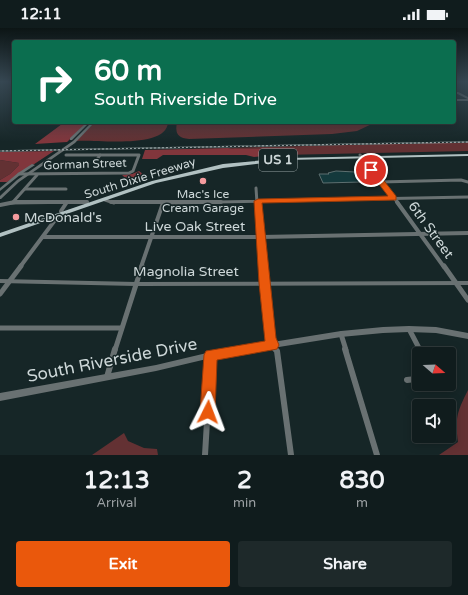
<!DOCTYPE html>
<html lang="en">
<head>
<meta charset="utf-8">
<style>
	:root { --surface:#101c1d; --page:#1e292a; --text:#f1f3f6; --muted:#9ca1a4; --line:#303a3b; --accent:#ea580c }
	body { margin:0; font-family:"Varela Round",sans-serif; background:var(--page); color:var(--text); height:100vh; display:flex; flex-direction:column; font-size:15px; white-space:nowrap }
	* { box-sizing:border-box; margin:0 }
	p { font-size:13px; color:var(--muted) }
	.icon { flex:none; width:22px; height:22px; fill:none; stroke:currentColor; stroke-width:2; stroke-linecap:round; stroke-linejoin:round }
	.map { position:relative; height:427px; overflow:hidden }
	.drawer { display:flex; flex-direction:column; background:var(--surface); flex:1 }
	.drawer>* { flex:none }
	.guide { position:absolute; left:12px; top:12px; width:444px; height:84px; border-radius:4px; box-shadow:0 2px 10px #0003,0 0 0 1px var(--line); background:#0b6e4f; color:#fff; overflow:hidden }
	.needle { width:26px; rotate:109deg }
	.fabs { position:absolute; left:412px; top:319px; display:grid; gap:8px }
	.fabs a { display:grid; place-items:center; width:44px; height:44px; border-radius:4px; background:var(--surface); box-shadow:0 2px 10px #0003,0 0 0 1px var(--line); font-size:20px }
	.pin { position:absolute; display:grid; place-items:center; width:34px; height:34px; color:#fff; margin:-17px; border:2px solid #fff; border-radius:50%; box-shadow:0 1px 4px #0007 }
	.me { position:absolute; width:44px; margin:-22px; rotate:3deg; stroke-linejoin:round; filter:drop-shadow(0 0 3px #0008) }
	.turn { display:flex; align-items:center; gap:14px; height:84px; padding:0 16px; font-size:18px }
	.turn .icon { width:52px; height:52px; stroke-width:2.5 }
	.turn b { display:block; font-size:28px; line-height:34px }
	.eta { display:flex; justify-content:space-evenly; align-items:center; height:68px; text-align:center }
	.eta b { font-size:24px; font-weight:700; line-height:28px }
	.cta { display:flex; gap:8px; margin-top:auto; padding:8px 16px }
	.cta a { flex:1; height:46px; border-radius:4px; background:var(--accent); color:#fff; font-size:16px; font-weight:700; line-height:46px; text-align:center }
	.cta a+a { background:var(--page); color:var(--text) }
	.status { display:flex; justify-content:space-between; align-items:center; height:28px; padding:0 20px; background:var(--surface); direction:ltr }
	.status svg { height:11px; fill:currentColor }
	.map>svg:first-child { display:block }
</style>
</head>
<body>
<div class="status"><b>12:11</b><svg viewBox="0 0 49 12"><path d="M0 12V9h3v3zM5 12V6h3v6zM10 12V3h3v9zM15 12V0h3v12zM26 1h20v11H26zM47 4h2v5h-2z"/></svg></div>
<div class="map">
<svg width="468" height="427" viewBox="0 0 468 427">
	<rect width="100%" height="100%" fill="#162627"/>
	<g fill="#633133">
		<path d="M 95,94 L 168,94 C 167,122 95,111 76,113 Z"/>
		<path d="M 177,94 L 376,94 L 357,103 L 332,106 L 189,111 C 177,110 175,105 177,94 Z"/>
		<path d="M 468,114 L 468,123 L 281,127 L 284,126 L 268,121 L 234,121 L 228,120 Z"/>
		<path d="M 0,132 L 19,135 L 19,137 L 10,146 L 0,152 Z"/>
		<path d="M 468,362 L 468,427 L 439,427 L 458,414 C 455,390 457,384 468,362 Z"/>
		<path d="M 124,405 L 128,413 L 144,420 L 157,421 L 158,427 L 92,427 Z"/>
	</g>
	<g fill="#81363c">
		<path d="M 83,94 L 88,94 L 67,114 L 35,116 L 62,96 L 82,95 Z"/>
		<path d="M 228,120 L 234,121 L 274,121 L 281,122 L 284,126 L 254,129 L 246,127 L 163,127 L 157,131 L 142,131 L 145,122 Z"/>
		<path d="M 54,123 L 7,154 L 0,154 L 0,152 L 10,146 L 19,137 L 19,135 L 0,132 L 0,124 Z"/>
		<path d="M 139,143 L 148,150 L 131,155 L 122,147 L 132,146 Z"/>
	</g>
	<path fill="#14393c" stroke="#5d6f70" d="M 336,143 L 355,144 L 362,154 L 323,155 L 319,146 L 329,146 L 328,145 Z"/>
	<g fill="none" stroke-linecap="round" stroke-linejoin="round">
		<path stroke="#697172" stroke-width="2" d="M 454,65 L 458,65 L 468,70"/>
		<g stroke="#697172" stroke-width="3">
			<path d="M 360,127 L 398,175"/>
			<path d="M 96,133 L 100,127"/>
			<path d="M 19,146 L 129,145 L 133,143 L 139,127 L 66,127"/>
			<path d="M 380,154 L 461,152 L 468,154"/>
			<path d="M 256,160 L 257,175"/>
			<path d="M 25,161 L 66,161"/>
			<path d="M 105,172 L 114,175"/>
			<path d="M 13,174 L 37,147"/>
			<path d="M 11,175 L 87,174"/>
			<path d="M 170,175 L 468,169"/>
		</g>
		<g stroke="#697172" stroke-width="4">
			<path d="M 111,174 L 221,174"/>
			<path d="M 257,174 L 263,239"/>
			<path d="M 397,174 L 444,239"/>
			<path d="M 0,177 L 15,174 L 87,174"/>
			<path d="M 61,183 L 67,174"/>
			<path d="M 43,209 L 261,209 L 468,205"/>
			<path d="M 20,239 L 58,188"/>
			<path d="M 141,239 L 163,175"/>
		</g>
		<g stroke="#697172" stroke-width="5">
			<path d="M 263,238 L 270,310 L 272,317 L 276,322"/>
			<path d="M 444,238 L 468,272"/>
			<path d="M 0,266 L 21,238"/>
			<path d="M 0,300 L 121,300"/>
			<path d="M 409,301 L 420,322"/>
			<path d="M 341,306 L 346,322"/>
			<path d="M 115,322 L 142,238"/>
		</g>
		<g stroke="#697172" stroke-width="6">
			<path d="M 275,321 L 277,323 L 291,427"/>
			<path d="M 345,321 L 377,427"/>
			<path d="M 419,321 L 422,326"/>
			<path d="M 107,349 L 115,321"/>
			<path d="M 407,352 L 416,351 L 419,349"/>
			<path d="M 205,427 L 211,327"/>
		</g>
		<g fill="#697172" fill-rule="evenodd">
			<rect x="454" y="71" width="14" height="2"/>
			<path d="M 87,94 L 89,95 L 72,112 L 70,112 L 70,110 Z"/>
			<path d="M 92,94 L 95,94 L 75,115 L 19,154 L 1,171 L 0,171 L 0,168 L 17,152 L 73,113 Z"/>
			<path d="M 32,136 L 35,137 L 20,147 L 0,163 L 0,160 L 18,145 Z"/>
			<path d="M 0,251 L 136,254 L 468,253 L 468,257 L 136,258 L 0,255 Z"/>
			<path d="M 409,298 L 436,299 L 468,305 L 468,311 L 436,305 L 409,304 L 383,305 L 341,309 L 211,330 L 156,343 L 0,373 L 0,365 L 156,337 L 211,324 L 341,303 L 383,299 Z"/>
		</g>
		<path fill="#b1c1c2" fill-rule="evenodd" d="M 468,126 L 468,128 L 287,132 L 223,140 L 156,155 L 0,209 L 0,205 L 152,153 L 223,136 L 287,130 Z"/>
		<g stroke="#97a3a4" stroke-width="1.5">
			<path id="rail" d="M 0,123 L 468,114"/>
		</g>
		<use href="#rail" stroke="#162627" stroke-width="1" stroke-dasharray="2" stroke-linecap="butt"/>
	</g>
	<linearGradient id="sky" x2="0" y2="1"><stop stop-color="#0c1515"/><stop offset="0.47" stop-color="#364752"/><stop offset="1" stop-color="#364752" stop-opacity="0"/></linearGradient>
	<rect width="468" height="114" fill="url(#sky)"/>
	<path fill="#ea580c" stroke="#983908" d="M 369,140 L 374,140 L 396,168 L 396,172 L 262,175 L 276,310 L 279,317 L 277,321 L 272,322 L 217,332 L 215,384 L 213,389 L 208,392 L 202,389 L 200,384 L 204,327 L 206,323 L 265,313 L 259,255 L 254,173 L 258,171 L 388,168 L 369,143 Z"/>
	<g fill="#f59b9e" stroke="#162627" stroke-width="1.5">
		<circle cx="203" cy="153" r="4"/>
		<circle cx="16" cy="189" r="4"/>
	</g>
	<g text-anchor="middle" dominant-baseline="central" stroke-width="3" stroke-linejoin="round" paint-order="stroke">
		<g font-size="12" fill="#cdd7d8" stroke="#162627">
			<text transform="translate(85 136) rotate(-2)">Gorman Street</text>
			<text transform="translate(140 150) rotate(-17)">South Dixie Freeway</text>
		</g>
		<g font-size="12" fill="#cdd7d8" stroke="#162627">
			<text x="203" y="166">Mac's Ice<tspan x="203" dy="14">Cream Garage</tspan></text>
		</g>
		<rect fill="#162627" stroke="#96a2a3" stroke-width="1" x="259" y="121" width="38" height="22" rx="3"/>
		<g font-size="13" font-weight="bold" fill="#cdd7d8">
			<text x="278" y="132">US 1</text>
		</g>
		<g font-size="14" fill="#cdd7d8" stroke="#162627" text-anchor="start">
			<text x="24" y="189">McDonald's</text>
		</g>
		<g font-size="14" fill="#cdd7d8" stroke="#162627">
			<text x="195" y="198">Live Oak Street</text>
			<text transform="translate(431 202) rotate(54)">6th Street</text>
			<text x="186" y="243">Magnolia Street</text>
		</g>
		<g font-size="17" fill="#cdd7d8" stroke="#162627">
			<text transform="translate(112 332) rotate(-11)">South Riverside Drive</text>
		</g>
	</g>
</svg>
<div class="fabs">
<a><svg class="needle" viewBox="-14 -14 28 28"><path d="M0-13l5 13h-10z" fill="#e53935"/><path d="M0 13l5-13h-10z" fill="#9ca1a4"/></svg></a>
<a><svg class="icon" aria-label="sound" viewBox="0 0 24 24"><path d="M4 9h4l5-4v14l-5-4H4zM17 9q2 3 0 6"/></svg></a>
</div>
<div class="pin" style="left:371px;top:142px;background:#d93025"><svg class="icon" aria-label="arrive" viewBox="0 0 24 24"><path d="M6 21V4h12l-3 4 3 4H6"/></svg></div>
<svg class="me" style="left:208px;top:384px" viewBox="-20 -20 40 40"><path d="M0-17L14 15 0 8-14 15z" fill="#ea580c" stroke="#fff" stroke-width="4"/></svg>
<div class="guide">
<div class="turn"><svg class="icon" aria-label="right" viewBox="0 0 24 24"><path d="M7 20v-9h11M14 6l5 5-5 5"/></svg><div><b>60 m</b>South Riverside Drive</div></div>
</div>
</div>
<section class="drawer">
<div class="eta">
<div><b>12:13</b><p>Arrival</p></div>
<div><b>2</b><p>min</p></div>
<div><b>830</b><p>m</p></div>
</div>
<div class="cta"><a>Exit</a><a>Share</a></div>
</section>
</body>
</html>
